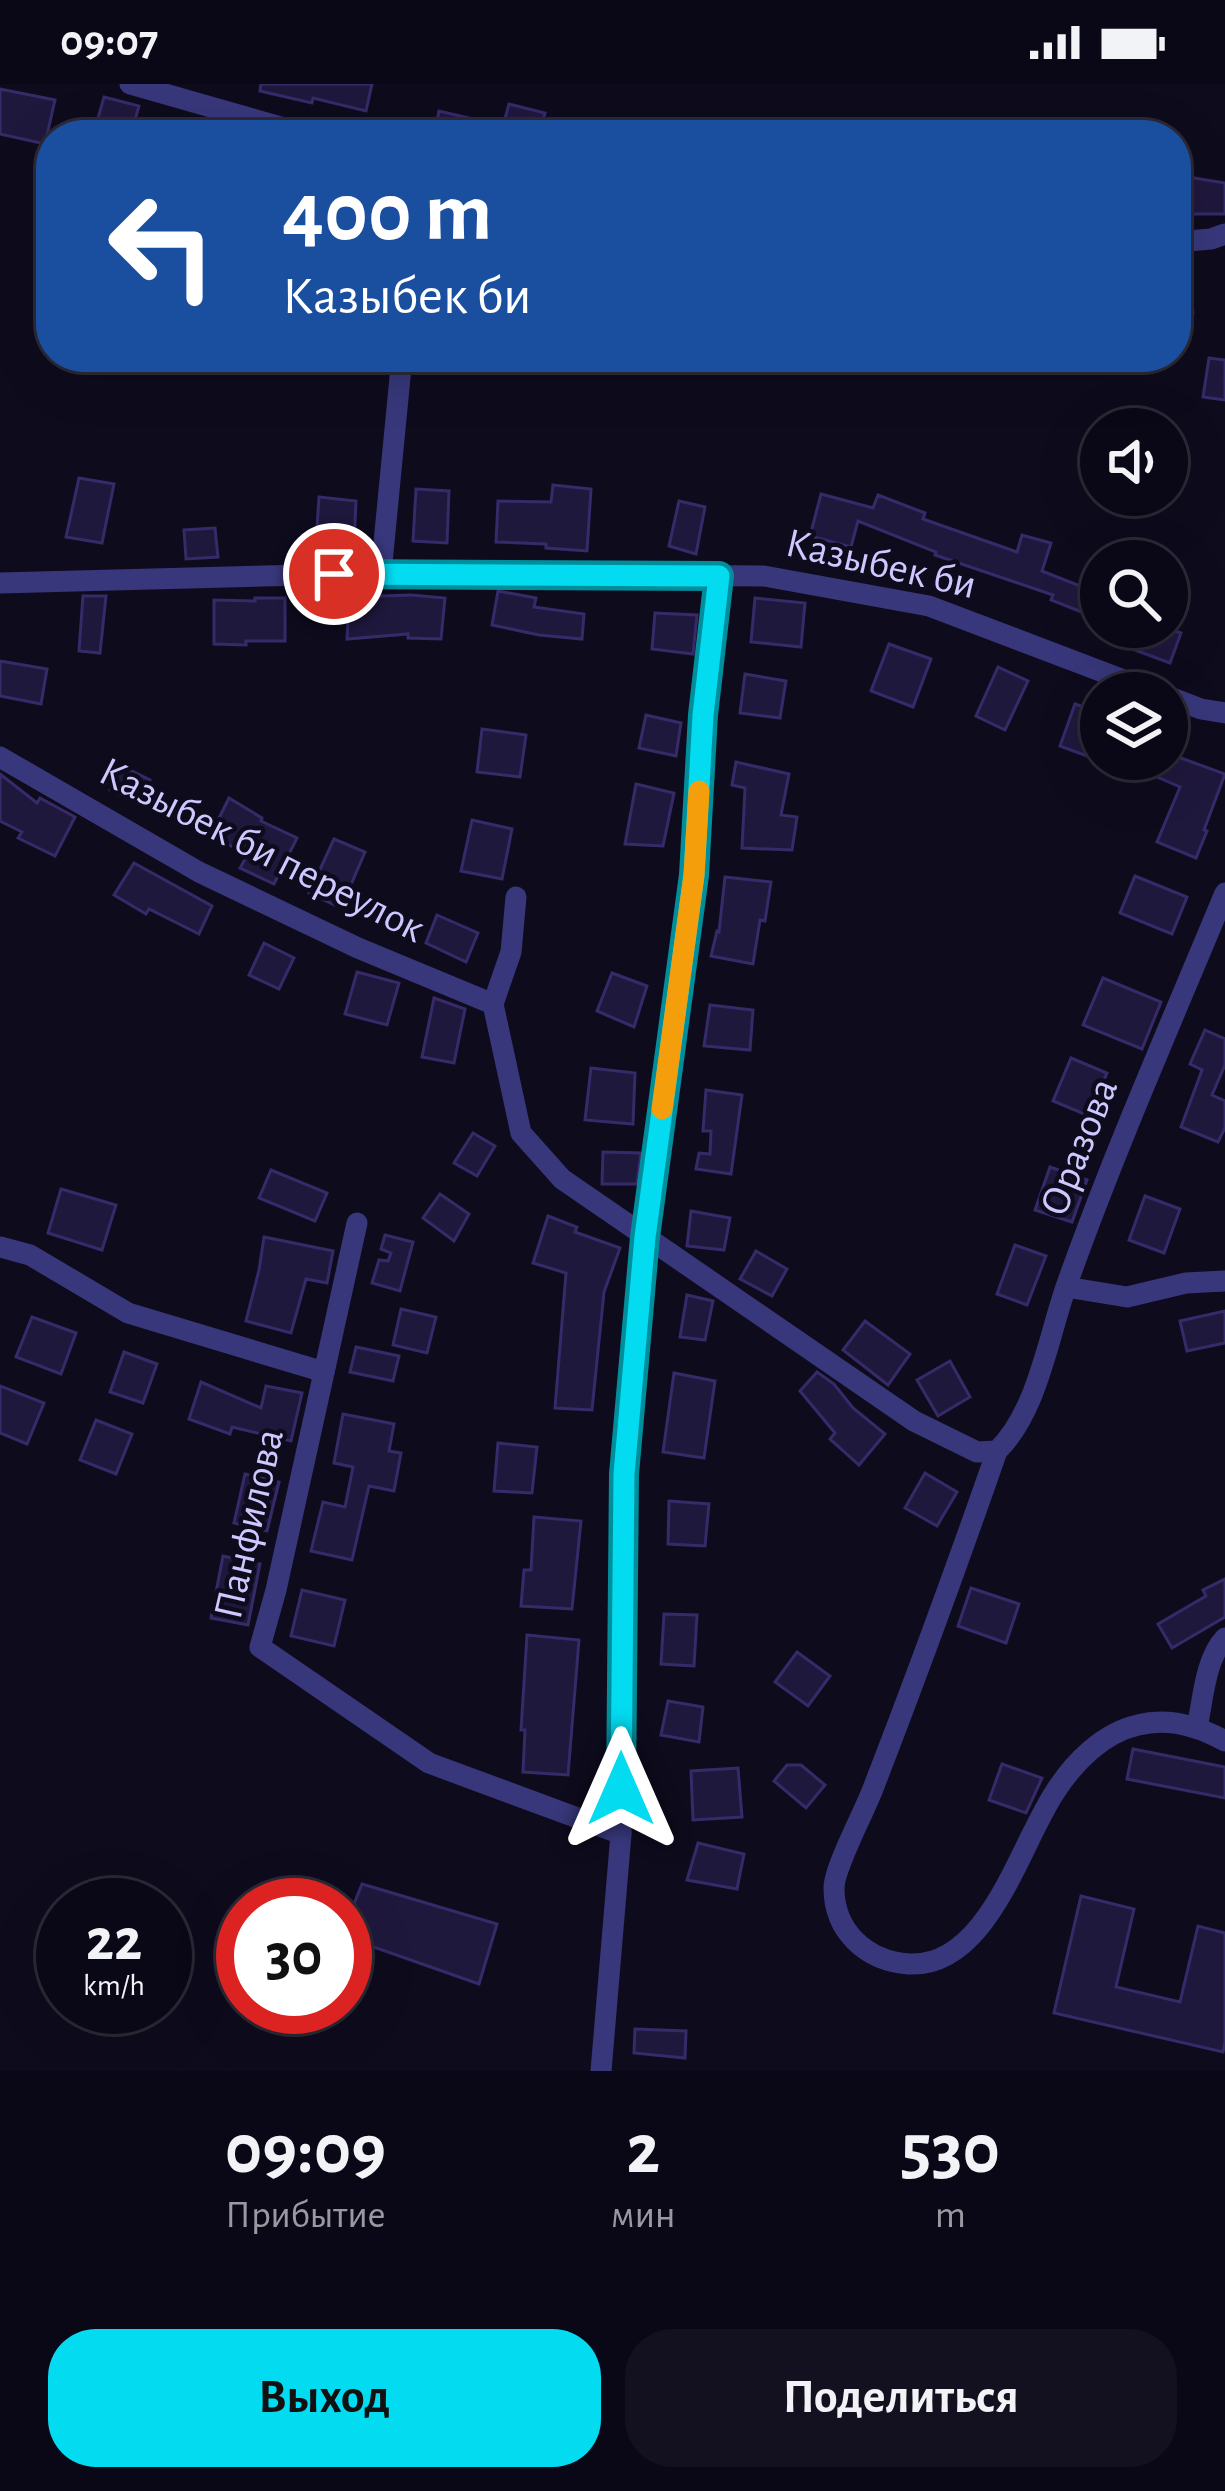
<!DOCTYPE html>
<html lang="ru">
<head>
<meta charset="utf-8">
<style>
	:root { --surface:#0a0816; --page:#13111f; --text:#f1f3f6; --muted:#999aa1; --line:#2a2935; --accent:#02dbf0 }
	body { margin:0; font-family:"Alegreya Sans",sans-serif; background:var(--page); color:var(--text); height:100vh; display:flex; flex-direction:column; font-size:45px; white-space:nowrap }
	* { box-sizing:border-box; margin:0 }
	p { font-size:39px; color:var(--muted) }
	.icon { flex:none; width:66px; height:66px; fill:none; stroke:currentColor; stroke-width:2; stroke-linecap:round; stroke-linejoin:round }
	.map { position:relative; height:1987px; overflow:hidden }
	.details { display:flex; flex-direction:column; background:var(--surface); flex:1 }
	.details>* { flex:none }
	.top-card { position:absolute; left:36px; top:36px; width:1155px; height:252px; border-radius:48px; box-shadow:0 12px 48px #0002,0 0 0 3px var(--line); background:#1a4fa0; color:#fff; overflow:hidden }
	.controls { position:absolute; left:1080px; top:324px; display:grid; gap:24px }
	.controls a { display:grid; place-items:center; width:108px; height:108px; border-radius:50%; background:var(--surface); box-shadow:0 12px 48px #0002,0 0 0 3px var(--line); font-size:60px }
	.speed { position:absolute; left:36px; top:1794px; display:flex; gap:24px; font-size:60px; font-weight:700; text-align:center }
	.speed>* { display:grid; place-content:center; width:156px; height:156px; border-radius:50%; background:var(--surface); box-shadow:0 12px 48px #0002,0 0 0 3px var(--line); line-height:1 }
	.speed small { font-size:30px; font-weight:400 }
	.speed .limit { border:18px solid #d22; background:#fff; color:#111 }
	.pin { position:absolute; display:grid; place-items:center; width:102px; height:102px; color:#fff; margin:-51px; border:6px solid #fff; border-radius:50%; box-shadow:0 3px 12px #0007 }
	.me { position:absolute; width:132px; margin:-66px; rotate:0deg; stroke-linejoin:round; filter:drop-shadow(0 0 9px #0008) }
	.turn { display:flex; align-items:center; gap:42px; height:252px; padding:0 48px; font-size:54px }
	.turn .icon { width:156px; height:156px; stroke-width:2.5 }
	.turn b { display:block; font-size:84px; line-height:102px }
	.eta { display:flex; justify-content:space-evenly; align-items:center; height:204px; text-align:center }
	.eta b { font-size:72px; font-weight:600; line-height:84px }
	.action { display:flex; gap:24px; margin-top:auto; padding:24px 48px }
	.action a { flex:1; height:138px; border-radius:48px; background:var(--accent); color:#111; font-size:48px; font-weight:600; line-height:138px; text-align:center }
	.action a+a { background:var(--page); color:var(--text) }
	.status { display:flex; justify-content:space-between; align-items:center; height:84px; padding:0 60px; background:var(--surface); direction:ltr }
	.status svg { height:33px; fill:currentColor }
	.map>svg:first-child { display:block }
</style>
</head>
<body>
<div class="status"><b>09:07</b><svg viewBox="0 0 49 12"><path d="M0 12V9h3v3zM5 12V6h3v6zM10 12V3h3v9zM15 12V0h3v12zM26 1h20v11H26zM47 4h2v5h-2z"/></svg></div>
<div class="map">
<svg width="1225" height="1987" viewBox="0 0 1225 1987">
	<rect width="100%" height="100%" fill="#0e0b1d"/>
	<g fill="#1f183d" stroke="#362a69" stroke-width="3">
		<path d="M 261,0 L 372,0 L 366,27 L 313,14 L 312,19 L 260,7 Z"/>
		<path d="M 0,5 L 55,16 L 45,60 L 0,50 Z"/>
		<path d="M 104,13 L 139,22 L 131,50 L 96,41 Z"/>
		<path d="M 509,20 L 545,29 L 539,51 L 434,51 L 439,27 L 503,42 Z"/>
		<path d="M 1176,91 L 1225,99 L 1225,130 L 1176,130 Z"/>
		<path d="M 1188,172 L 1193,229 L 1176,231 L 1176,173 Z"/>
		<path d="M 1209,274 L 1225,276 L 1225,316 L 1203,313 Z"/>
		<path d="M 79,394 L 114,400 L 102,459 L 66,453 Z"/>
		<path d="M 553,401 L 591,405 L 587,467 L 546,464 L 546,460 L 496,458 L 498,417 L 551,418 Z"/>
		<path d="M 416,405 L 449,407 L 447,459 L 413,457 Z"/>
		<path d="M 821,410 L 873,424 L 878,411 L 925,429 L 923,435 L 1017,468 L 1022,451 L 1051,459 L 1042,487 L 1093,507 L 1084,529 L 1051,516 L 1053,511 L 935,471 L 936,468 L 858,437 L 851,463 L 810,452 Z"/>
		<path d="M 319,413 L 356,417 L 354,462 L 316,458 Z"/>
		<path d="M 679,417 L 705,423 L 696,470 L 669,462 Z"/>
		<path d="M 215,444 L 218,473 L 186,475 L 184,446 Z"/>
		<path d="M 498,507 L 536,514 L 534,523 L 584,530 L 582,555 L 539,551 L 492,541 Z"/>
		<path d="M 411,511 L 445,514 L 441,555 L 408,554 L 408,550 L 347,555 L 349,513 Z"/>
		<path d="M 83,512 L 106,512 L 100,569 L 79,567 Z"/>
		<path d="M 255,514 L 285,514 L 285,557 L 246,557 L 246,561 L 214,560 L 214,516 L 255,517 Z"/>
		<path d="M 755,514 L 805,519 L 801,563 L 751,558 Z"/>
		<path d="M 655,529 L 697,531 L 693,570 L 652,565 Z"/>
		<path d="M 1143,543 L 1164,543 L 1181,549 L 1170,579 L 1135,566 Z"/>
		<path d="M 889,560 L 931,575 L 913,623 L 871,607 Z"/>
		<path d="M 0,577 L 47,585 L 41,620 L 0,612 Z"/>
		<path d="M 998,583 L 1028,597 L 1005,646 L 976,632 Z"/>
		<path d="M 745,590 L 786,597 L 780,634 L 740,629 Z"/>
		<path d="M 1075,620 L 1101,629 L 1101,645 L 1090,673 L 1060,662 Z"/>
		<path d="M 646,631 L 681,639 L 676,672 L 639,664 Z"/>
		<path d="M 482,645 L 526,651 L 520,693 L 477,688 Z"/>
		<path d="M 1167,669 L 1225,690 L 1204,746 L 1207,747 L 1196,774 L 1157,758 L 1180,703 L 1116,675 L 1167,675 Z"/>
		<path d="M 736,678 L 789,690 L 781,731 L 797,733 L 792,766 L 742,764 L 745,704 L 732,701 Z"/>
		<path d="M 120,681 L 150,696 L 139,720 L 110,706 Z"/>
		<path d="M 0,690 L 37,719 L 40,714 L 75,733 L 55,772 L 18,754 L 22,748 L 0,737 Z"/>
		<path d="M 636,700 L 674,709 L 663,762 L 625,760 Z"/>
		<path d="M 229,714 L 262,734 L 261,737 L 297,754 L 274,800 L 240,784 L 248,770 L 210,752 Z"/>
		<path d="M 472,736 L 512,745 L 502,795 L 461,787 Z"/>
		<path d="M 334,755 L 365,768 L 341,824 L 309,809 Z"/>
		<path d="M 134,779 L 212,822 L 199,850 L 149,825 L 146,830 L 114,811 Z"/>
		<path d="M 1135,792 L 1187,813 L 1172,850 L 1120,829 Z"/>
		<path d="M 725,793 L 771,798 L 765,837 L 760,836 L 753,880 L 711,872 L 717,847 L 719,848 Z"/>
		<path d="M 437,831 L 478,849 L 466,878 L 426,859 Z"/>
		<path d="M 264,859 L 294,874 L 279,905 L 249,891 Z"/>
		<path d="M 357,888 L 399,899 L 387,941 L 345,930 Z"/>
		<path d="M 612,889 L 647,902 L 634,943 L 597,927 Z"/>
		<path d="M 1103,894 L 1161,918 L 1142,965 L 1083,941 Z"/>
		<path d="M 434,914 L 465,925 L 454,979 L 422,973 Z"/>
		<path d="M 710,921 L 753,926 L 750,966 L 704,962 Z"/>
		<path d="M 1205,946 L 1225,955 L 1225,981 L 1212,1011 L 1225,1017 L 1225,1044 L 1218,1058 L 1181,1043 L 1202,986 L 1190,980 Z"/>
		<path d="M 1071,974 L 1107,989 L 1089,1032 L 1053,1017 Z"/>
		<path d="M 591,984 L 635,989 L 633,1040 L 585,1036 Z"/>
		<path d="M 706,1006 L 742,1011 L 731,1090 L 696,1085 L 699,1069 L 710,1070 L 711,1047 L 703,1047 Z"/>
		<path d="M 473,1049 L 495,1062 L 477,1092 L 454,1079 Z"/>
		<path d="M 603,1068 L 641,1069 L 637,1100 L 602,1100 Z"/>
		<path d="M 1050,1083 L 1087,1096 L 1072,1138 L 1035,1126 Z"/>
		<path d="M 271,1086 L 327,1109 L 315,1137 L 259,1114 Z"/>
		<path d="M 61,1105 L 116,1121 L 102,1166 L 48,1149 Z"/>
		<path d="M 440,1110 L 469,1130 L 454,1157 L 423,1134 Z"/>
		<path d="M 1145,1112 L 1180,1125 L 1164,1169 L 1129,1156 Z"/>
		<path d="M 691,1127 L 730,1134 L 724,1166 L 687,1162 Z"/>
		<path d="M 548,1132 L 577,1143 L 575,1148 L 620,1164 L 604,1208 L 592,1326 L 555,1324 L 566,1189 L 533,1179 Z"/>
		<path d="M 385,1151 L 413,1158 L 400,1207 L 372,1199 L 379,1176 L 388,1177 L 391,1169 L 381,1165 Z"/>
		<path d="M 264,1153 L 333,1167 L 327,1199 L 306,1195 L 291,1249 L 246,1237 L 259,1186 Z"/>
		<path d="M 1015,1161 L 1046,1172 L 1027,1221 L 997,1210 Z"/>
		<path d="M 756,1167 L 787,1185 L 772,1212 L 740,1195 Z"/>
		<path d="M 687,1211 L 713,1217 L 705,1256 L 680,1253 Z"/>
		<path d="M 401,1225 L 436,1233 L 427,1269 L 393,1261 Z"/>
		<path d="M 1225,1227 L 1225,1259 L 1187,1267 L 1180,1237 Z"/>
		<path d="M 32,1233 L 76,1249 L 61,1290 L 16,1273 Z"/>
		<path d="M 865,1237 L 910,1270 L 888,1301 L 843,1266 Z"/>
		<path d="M 356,1263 L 399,1272 L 393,1297 L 350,1288 Z"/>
		<path d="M 124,1268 L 157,1280 L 143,1319 L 110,1308 Z"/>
		<path d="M 950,1277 L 970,1313 L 938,1332 L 917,1296 Z"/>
		<path d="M 817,1288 L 834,1300 L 853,1324 L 885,1350 L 859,1381 L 830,1355 L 835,1349 L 800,1307 Z"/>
		<path d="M 674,1289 L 715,1297 L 704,1374 L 663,1368 Z"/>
		<path d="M 201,1298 L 261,1324 L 266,1302 L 302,1309 L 291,1357 L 232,1343 L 230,1350 L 189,1335 Z"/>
		<path d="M 0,1302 L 44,1319 L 27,1360 L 0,1349 Z"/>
		<path d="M 343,1330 L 394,1340 L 389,1367 L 401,1369 L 394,1407 L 369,1402 L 352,1476 L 311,1467 L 323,1418 L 345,1423 L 353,1383 L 334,1379 Z"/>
		<path d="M 96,1336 L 132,1350 L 116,1390 L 80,1376 Z"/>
		<path d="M 498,1359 L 537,1363 L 532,1409 L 494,1407 Z"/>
		<path d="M 925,1389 L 957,1408 L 937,1442 L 905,1424 Z"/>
		<path d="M 245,1390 L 279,1398 L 267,1447 L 234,1439 Z"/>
		<path d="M 669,1417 L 709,1420 L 705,1462 L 668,1460 Z"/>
		<path d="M 534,1433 L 581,1437 L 572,1525 L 521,1522 L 524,1486 L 531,1486 Z"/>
		<path d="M 223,1472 L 260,1480 L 248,1541 L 211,1534 Z"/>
		<path d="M 1225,1495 L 1225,1533 L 1172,1564 L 1158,1540 L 1206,1512 L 1203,1506 Z"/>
		<path d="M 971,1504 L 1019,1520 L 1006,1559 L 958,1542 Z"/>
		<path d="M 302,1506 L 345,1516 L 334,1562 L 291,1552 Z"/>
		<path d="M 664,1530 L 697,1531 L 694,1582 L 661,1580 Z"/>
		<path d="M 527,1551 L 579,1556 L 568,1691 L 523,1688 L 525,1646 L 521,1646 Z"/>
		<path d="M 797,1568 L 830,1592 L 808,1622 L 775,1598 Z"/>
		<path d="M 668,1617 L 703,1623 L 699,1658 L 661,1651 Z"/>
		<path d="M 1133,1665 L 1225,1683 L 1225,1714 L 1127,1695 Z"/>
		<path d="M 1002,1680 L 1042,1694 L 1026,1729 L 989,1716 Z"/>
		<path d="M 787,1681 L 801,1681 L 825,1701 L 806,1724 L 774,1697 Z"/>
		<path d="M 738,1684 L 742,1733 L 693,1736 L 691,1687 Z"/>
		<path d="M 698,1759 L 744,1770 L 737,1805 L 687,1796 Z"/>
		<path d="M 362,1800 L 497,1840 L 479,1900 L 345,1853 L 345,1842 Z"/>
		<path d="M 1081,1812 L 1134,1825 L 1116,1903 L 1180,1918 L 1198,1842 L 1225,1849 L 1225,1958 L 1223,1968 L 1054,1929 Z"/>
		<path d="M 635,1945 L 686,1947 L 685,1974 L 634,1969 Z"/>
	</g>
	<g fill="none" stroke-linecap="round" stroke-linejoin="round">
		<g stroke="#38377b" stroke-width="21">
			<path d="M 130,0 L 309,51"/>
			<path d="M 1176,158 L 1211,155 L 1225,150"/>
			<path d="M 381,489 L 402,273"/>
			<path d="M 0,499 L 381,489 L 764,492 L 929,522 L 1158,609"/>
			<path d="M 1167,612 L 1201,625 L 1225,629"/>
			<path d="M 0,673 L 199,788 L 358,864 L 493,920"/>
			<path d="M 516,813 L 511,868 L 493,920 L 521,1049 L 562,1095 L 914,1337 L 977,1368 L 997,1367 C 1038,1327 1048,1253 1067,1200 C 1114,1068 1171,939 1225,809"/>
			<path d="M 357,1139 L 276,1506 L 260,1563 L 429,1679 L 621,1750"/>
			<path d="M 0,1163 L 30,1171 L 128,1229 L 324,1288"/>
			<path d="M 1066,1203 L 1127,1213 L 1186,1199 L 1225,1197"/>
			<path d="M 997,1367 C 958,1479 917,1591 874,1702 C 866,1725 834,1783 834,1804 C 834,1847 866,1877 909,1880 C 988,1884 1020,1760 1055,1708 C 1074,1678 1103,1649 1138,1641 C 1169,1633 1198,1642 1225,1657"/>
			<path d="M 1197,1644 C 1203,1616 1205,1575 1225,1554"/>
			<path d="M 601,1987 L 621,1750 L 624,1390 L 645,1153 L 694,791 L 703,631 L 719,492"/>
		</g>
	</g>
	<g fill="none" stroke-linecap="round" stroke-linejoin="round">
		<g stroke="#018e9c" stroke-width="30">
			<path id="route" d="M 334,490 L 719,492 L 703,631 L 694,791 L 645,1153 L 624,1390 L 621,1705"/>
		</g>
		<use href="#route" stroke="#02dbf0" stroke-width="21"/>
		<path stroke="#f59e0b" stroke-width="21" d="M 662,1025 L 694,791 L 699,707"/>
	</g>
	<g text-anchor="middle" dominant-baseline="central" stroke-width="9" stroke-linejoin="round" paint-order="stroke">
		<g font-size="42" fill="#cdc8ff" stroke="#0e0b1d">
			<text transform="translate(881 480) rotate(13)">Казыбек би</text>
			<text transform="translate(262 766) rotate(27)">Казыбек би переулок</text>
			<text transform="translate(1079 1063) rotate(-68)">Оразова</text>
			<text transform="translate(249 1440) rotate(-77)">Панфилова</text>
		</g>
	</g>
</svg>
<div class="controls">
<a><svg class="icon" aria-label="sound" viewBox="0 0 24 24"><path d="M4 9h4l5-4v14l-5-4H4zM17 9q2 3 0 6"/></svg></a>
<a><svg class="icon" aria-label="search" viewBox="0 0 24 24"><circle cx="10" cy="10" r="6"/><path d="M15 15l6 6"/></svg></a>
<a><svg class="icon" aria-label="layers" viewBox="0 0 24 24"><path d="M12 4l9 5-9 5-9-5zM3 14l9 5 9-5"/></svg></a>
</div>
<div class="speed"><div>22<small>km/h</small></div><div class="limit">30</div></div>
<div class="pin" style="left:334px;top:490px;background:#d93025"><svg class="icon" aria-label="arrive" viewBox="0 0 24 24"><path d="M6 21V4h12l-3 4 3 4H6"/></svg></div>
<svg class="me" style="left:621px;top:1705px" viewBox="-20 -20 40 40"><path d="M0-17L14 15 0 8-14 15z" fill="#02dbf0" stroke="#fff" stroke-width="4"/></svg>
<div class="top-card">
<div class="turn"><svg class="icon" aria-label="left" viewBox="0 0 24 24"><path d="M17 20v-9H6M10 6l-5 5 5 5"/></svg><div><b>400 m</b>Казыбек би</div></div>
</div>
</div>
<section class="details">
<div class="eta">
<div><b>09:09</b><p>Прибытие</p></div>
<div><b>2</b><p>мин</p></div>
<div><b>530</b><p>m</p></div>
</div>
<div class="action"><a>Выход</a><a>Поделиться</a></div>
</section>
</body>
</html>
